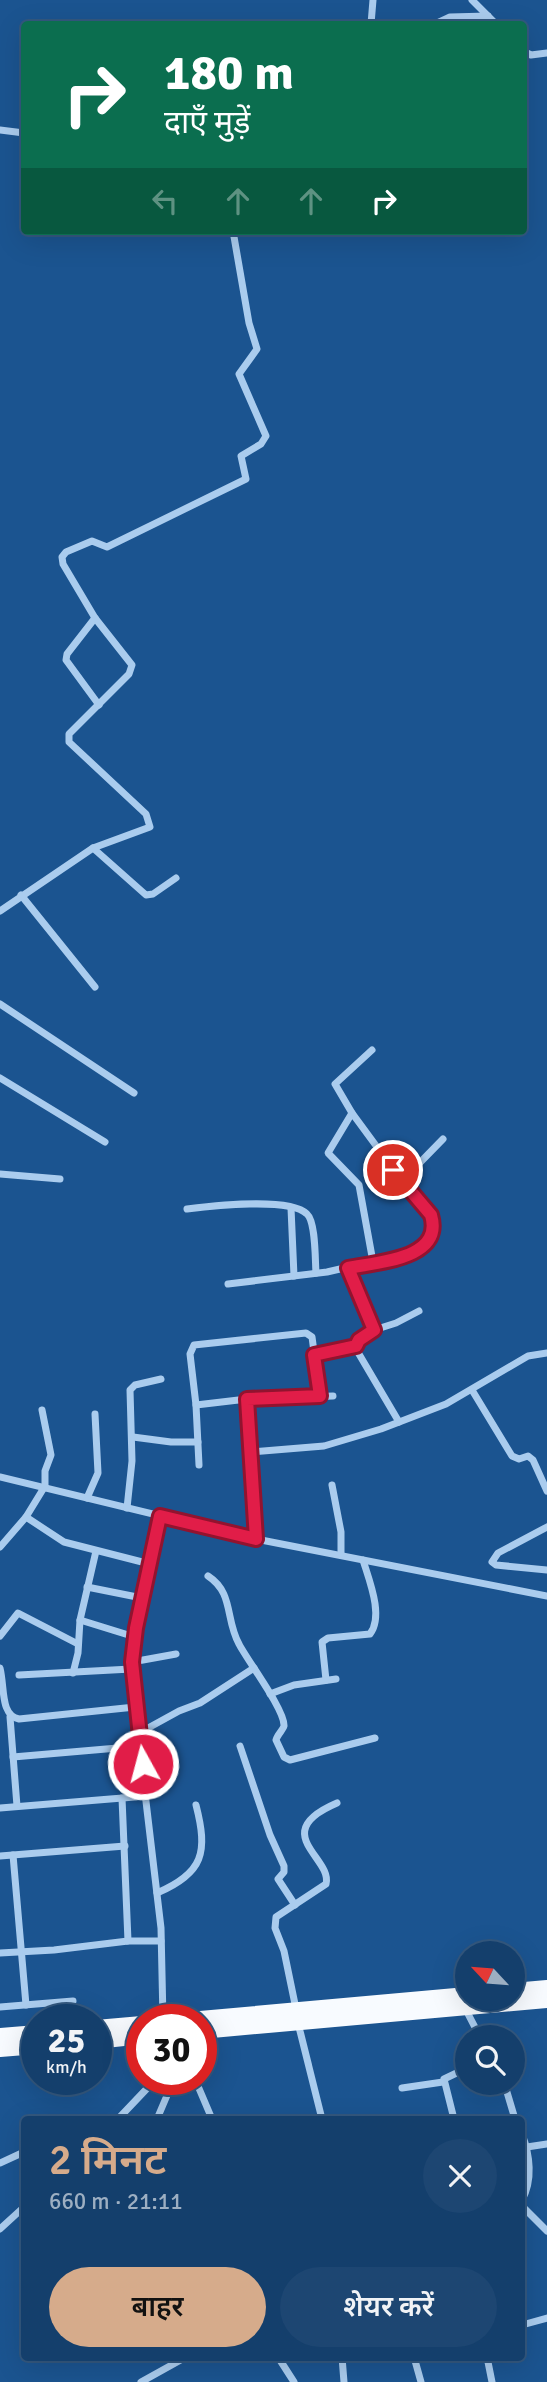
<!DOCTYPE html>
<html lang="hi">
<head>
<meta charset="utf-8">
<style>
	:root { --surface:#143f6c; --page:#1d4672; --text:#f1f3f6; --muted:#9dafc2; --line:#33587f; --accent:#d6ab8b }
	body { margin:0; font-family:Signika,"Noto Sans Devanagari",sans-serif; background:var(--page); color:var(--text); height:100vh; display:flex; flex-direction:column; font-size:26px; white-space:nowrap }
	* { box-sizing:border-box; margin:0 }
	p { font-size:23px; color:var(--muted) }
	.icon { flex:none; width:38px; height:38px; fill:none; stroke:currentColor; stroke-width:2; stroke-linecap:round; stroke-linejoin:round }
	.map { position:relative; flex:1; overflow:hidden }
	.details { position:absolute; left:21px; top:2116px; width:504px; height:245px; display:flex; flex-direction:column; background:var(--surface); border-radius:7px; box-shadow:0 7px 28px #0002,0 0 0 2px var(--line) }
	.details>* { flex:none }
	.banner { position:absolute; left:21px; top:21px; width:506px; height:214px; border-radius:7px; box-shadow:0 7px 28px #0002,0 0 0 2px var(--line); background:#0b6e4f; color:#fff; overflow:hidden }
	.needle { width:46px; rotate:296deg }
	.fabs { position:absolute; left:455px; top:1941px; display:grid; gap:14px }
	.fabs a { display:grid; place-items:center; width:70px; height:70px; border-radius:50%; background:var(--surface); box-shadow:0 7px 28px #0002,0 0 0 2px var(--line); font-size:35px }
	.speed { position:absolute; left:21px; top:2004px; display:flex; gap:14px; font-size:35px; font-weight:700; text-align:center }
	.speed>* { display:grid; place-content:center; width:91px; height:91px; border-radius:50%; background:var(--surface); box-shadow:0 7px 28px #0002,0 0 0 2px var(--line); line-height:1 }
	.speed small { font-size:18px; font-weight:400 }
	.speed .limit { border:10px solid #d22; background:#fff; color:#111 }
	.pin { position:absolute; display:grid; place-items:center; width:60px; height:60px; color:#fff; margin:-30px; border:4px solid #fff; border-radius:50%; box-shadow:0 2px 7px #0007 }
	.me { position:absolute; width:77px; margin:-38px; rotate:353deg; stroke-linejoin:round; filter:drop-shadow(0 0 5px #0008) }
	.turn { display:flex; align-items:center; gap:24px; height:147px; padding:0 28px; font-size:32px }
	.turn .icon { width:91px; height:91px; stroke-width:2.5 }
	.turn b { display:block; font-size:49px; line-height:60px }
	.lanes { display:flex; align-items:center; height:66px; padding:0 28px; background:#0003; justify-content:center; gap:35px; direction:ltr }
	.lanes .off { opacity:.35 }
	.round { display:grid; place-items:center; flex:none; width:74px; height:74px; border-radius:37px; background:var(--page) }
	.summary { display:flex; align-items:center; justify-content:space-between; height:119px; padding:0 28px }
	h1 { font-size:42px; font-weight:600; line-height:52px; color:var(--accent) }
	.button { display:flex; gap:14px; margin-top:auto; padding:14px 28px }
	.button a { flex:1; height:80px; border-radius:42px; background:var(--accent); color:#111; font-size:28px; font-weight:600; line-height:80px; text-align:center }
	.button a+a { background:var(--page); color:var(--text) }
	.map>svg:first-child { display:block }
</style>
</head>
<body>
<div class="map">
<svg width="547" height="2382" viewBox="0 0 547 2382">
	<rect width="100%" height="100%" fill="#1b5490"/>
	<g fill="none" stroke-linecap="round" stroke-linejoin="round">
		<g stroke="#ace" stroke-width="7">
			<path d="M 472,0 L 496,24"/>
			<path d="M 371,24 L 373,0"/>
			<path d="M 435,24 L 450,17 L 488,16"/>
			<path d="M 523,51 L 531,55 L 547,53"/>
			<path d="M 0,130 L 24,133"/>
			<path d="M 95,618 L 67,654 L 66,660 L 99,705"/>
			<path d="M 93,848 L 146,895 L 153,894 L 176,878"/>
			<path d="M 21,895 L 95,987"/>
			<path d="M 0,911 L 93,848 L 150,827 L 146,814 L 69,742 L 69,734 L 129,674 L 132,665 L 95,618 L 63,564 L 62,557 L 66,552 L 92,541 L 107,547 L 246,479 L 241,456 L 261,444 L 266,436 L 239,374 L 257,349 L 249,323 L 233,231"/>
			<path d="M 0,1004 L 134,1093"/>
			<path d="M 0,1078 L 105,1142"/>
			<path d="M 352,1113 L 335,1084 L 372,1050"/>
			<path d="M 0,1174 L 60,1179"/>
			<path d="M 291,1208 L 294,1276"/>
			<path d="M 187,1209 C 211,1206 290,1197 307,1214 C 316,1222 315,1261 316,1273"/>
			<path d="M 373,1262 L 359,1185 L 328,1153 L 352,1113 L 402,1181"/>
			<path d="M 348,1268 L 360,1300 L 375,1326 L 373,1333 L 357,1342 L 356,1349 L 399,1422"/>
			<path d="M 228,1284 L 327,1272 L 423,1250 C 447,1223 419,1202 402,1181 L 443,1139"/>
			<path d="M 374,1330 L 396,1323 L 419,1311"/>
			<path d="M 314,1355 L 356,1346"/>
			<path d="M 472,1390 L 512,1456 L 519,1459 L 528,1456 L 533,1460 L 547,1491"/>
			<path d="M 247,1399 L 256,1539"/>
			<path d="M 196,1405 L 247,1399 L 333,1396"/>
			<path d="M 133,1437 L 171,1442 L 198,1442"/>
			<path d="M 250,1452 L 324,1446 L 381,1429 L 446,1404 L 528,1356 L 547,1353"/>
			<path d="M 199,1465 L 196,1405 L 190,1354 L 194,1345 L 306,1333 L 312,1337 L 320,1396"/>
			<path d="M 0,1477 L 256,1539 L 547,1596"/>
			<path d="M 332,1485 L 341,1532 L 341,1555"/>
			<path d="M 87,1498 L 98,1473 L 95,1414"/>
			<path d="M 127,1508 L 132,1461 L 130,1390 L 135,1385 L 161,1379"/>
			<path d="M 160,1516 L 136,1628 L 131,1675 L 161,1928 L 163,2020"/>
			<path d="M 26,1517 L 64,1542 L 150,1564"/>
			<path d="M 547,1527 L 498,1553 L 492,1562 L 496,1565 L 547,1570"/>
			<path d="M 0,1547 L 26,1517 L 45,1486 L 45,1471 L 51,1455 L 42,1410"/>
			<path d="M 208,1576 C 234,1593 225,1619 239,1644 C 247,1660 285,1710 284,1726 C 283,1730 277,1735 276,1740 L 284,1757 L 290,1760 L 375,1738"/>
			<path d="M 87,1587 L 142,1598"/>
			<path d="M 80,1620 L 135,1637"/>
			<path d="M 0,1636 L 18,1613 L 78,1644"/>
			<path d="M 132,1662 L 176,1654"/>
			<path d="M 0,1668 C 5,1688 0,1715 19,1719 L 135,1707"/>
			<path d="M 73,1673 L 78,1653 L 80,1620 L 96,1551"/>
			<path d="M 19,1675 L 131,1669"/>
			<path d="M 326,1680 L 322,1642 L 328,1638 L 370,1634 C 384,1616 369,1580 363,1560"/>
			<path d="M 270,1694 L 294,1685 L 336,1679"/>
			<path d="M 10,1717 L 17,1806"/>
			<path d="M 139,1733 L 179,1711 L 200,1703 L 254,1668"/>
			<path d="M 240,1746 L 270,1835 L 284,1866 L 284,1872 L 278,1879 L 295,1905"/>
			<path d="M 13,1757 L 141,1746"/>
			<path d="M 122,1798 L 128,1941"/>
			<path d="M 0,1808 L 147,1796"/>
			<path d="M 13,1855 L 26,2005"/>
			<path d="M 0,1856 L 125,1846"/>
			<path d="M 157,1893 C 204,1873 208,1852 196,1805"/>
			<path d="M 0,1953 L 54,1950 L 128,1941 L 161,1941"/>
			<path d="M 0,2007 L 73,2001"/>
			<path d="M 465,2008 L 480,2037"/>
			<path d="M 296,2009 L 284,1951 L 275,1928 L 276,1917 L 326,1884 C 333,1858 267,1833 337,1803"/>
			<path d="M 298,2023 L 322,2119"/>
			<path d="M 195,2079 L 212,2119"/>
			<path d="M 504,2082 L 515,2119"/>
			<path d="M 402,2088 L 443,2082"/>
			<path d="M 118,2119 L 156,2079"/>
			<path d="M 157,2119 L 174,2079"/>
			<path d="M 454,2119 L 444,2079 L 467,2068"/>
			<path d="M 522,2134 C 530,2155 533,2180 522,2200"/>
			<path d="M 527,2147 L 547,2144"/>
			<path d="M 0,2163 L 24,2152"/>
			<path d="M 522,2206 L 547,2231"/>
			<path d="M 0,2229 L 24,2207"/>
			<path d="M 522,2325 L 547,2318"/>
			<path d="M 278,2357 L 294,2382"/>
			<path d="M 342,2357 L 344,2382"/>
			<path d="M 414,2357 L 421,2382"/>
			<path d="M 487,2357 L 492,2382"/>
			<path d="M 141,2382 L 186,2357"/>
		</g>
		<g stroke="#f8fbff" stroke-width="16">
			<path d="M 513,1991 L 547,1988"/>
			<path d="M 189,2020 L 467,1995"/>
			<path d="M 96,2028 L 142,2024"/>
			<path d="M 201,2031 L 547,2000"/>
			<path d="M 0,2036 L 37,2033"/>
			<path d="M 96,2041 L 142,2036"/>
			<path d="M 0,2049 L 37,2046"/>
		</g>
	</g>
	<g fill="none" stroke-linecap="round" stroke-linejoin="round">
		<g stroke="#92132f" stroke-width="18">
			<path id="route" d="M 143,1764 L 132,1662 L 136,1628 L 160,1516 L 256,1539 L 247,1399 L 320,1396 L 314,1355 L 356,1346 L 359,1340 L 374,1330 L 348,1268 C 378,1262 444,1259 431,1215 L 393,1170"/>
		</g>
		<use href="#route" stroke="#e11d48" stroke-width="12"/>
	</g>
</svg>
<div class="fabs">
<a><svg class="needle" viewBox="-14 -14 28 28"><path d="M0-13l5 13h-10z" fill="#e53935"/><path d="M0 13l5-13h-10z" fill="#9dafc2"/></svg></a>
<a><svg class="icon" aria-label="search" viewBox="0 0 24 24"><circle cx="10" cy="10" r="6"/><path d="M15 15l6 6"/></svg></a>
</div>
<div class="speed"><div>25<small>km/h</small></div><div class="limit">30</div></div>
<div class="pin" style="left:393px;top:1170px;background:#d93025"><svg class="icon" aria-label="arrive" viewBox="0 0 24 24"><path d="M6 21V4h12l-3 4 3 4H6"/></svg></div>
<svg class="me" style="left:143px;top:1764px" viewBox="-20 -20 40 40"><circle r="17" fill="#e11d48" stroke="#fff" stroke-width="3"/><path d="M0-11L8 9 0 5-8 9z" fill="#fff"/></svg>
<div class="banner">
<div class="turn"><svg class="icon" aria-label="right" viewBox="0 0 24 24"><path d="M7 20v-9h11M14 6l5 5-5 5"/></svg><div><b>180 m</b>दाएँ मुड़ें</div></div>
<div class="lanes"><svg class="icon off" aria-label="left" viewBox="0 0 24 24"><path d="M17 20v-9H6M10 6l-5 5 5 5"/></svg><svg class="icon off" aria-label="ahead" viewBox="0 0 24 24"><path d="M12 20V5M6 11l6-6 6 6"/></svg><svg class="icon off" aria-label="ahead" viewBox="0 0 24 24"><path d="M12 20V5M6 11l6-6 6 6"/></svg><svg class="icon" aria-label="right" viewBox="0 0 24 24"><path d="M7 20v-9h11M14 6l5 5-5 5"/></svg></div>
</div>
<section class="details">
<div class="summary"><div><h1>2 मिनट</h1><p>660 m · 21:11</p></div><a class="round"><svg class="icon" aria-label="close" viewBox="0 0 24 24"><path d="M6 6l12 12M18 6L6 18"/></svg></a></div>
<div class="button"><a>बाहर</a><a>शेयर करें</a></div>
</section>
</div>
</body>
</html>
